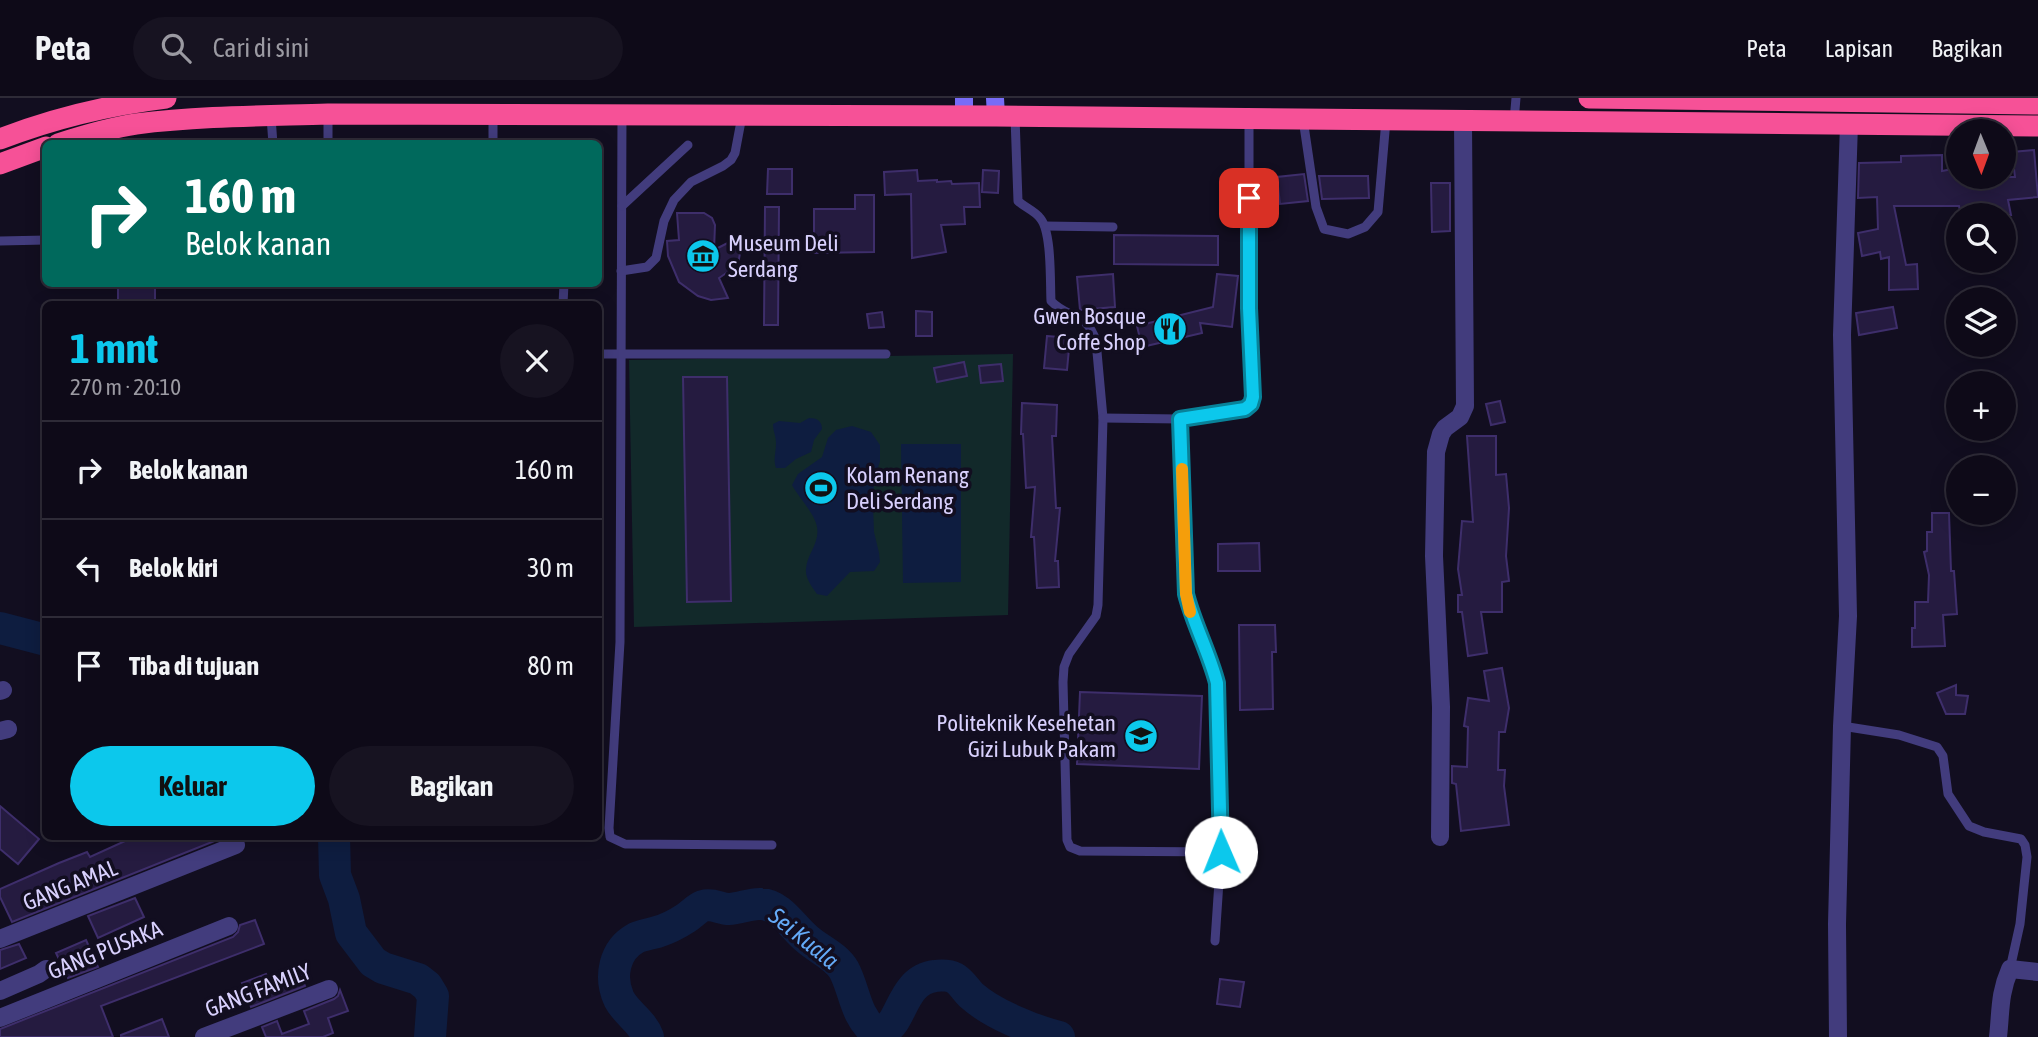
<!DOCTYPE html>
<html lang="id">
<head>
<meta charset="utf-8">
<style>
	:root { --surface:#0e0a18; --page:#171321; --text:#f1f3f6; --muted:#9b9aa2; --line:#2e2b37; --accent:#0cc8ec }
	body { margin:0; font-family:"Asap Condensed",sans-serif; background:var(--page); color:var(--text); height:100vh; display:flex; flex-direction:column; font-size:26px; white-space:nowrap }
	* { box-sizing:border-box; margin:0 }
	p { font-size:23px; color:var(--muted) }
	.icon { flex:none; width:38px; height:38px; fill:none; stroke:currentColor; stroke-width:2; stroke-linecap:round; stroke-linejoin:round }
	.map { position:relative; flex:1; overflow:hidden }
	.details { position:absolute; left:42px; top:203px; width:560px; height:539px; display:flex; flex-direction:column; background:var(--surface); border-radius:10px; box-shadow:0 4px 18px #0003,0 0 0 2px var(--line) }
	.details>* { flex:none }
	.hud { position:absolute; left:42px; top:42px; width:560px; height:147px; border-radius:10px; box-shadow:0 4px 18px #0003,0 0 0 2px var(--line); background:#00695c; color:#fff; overflow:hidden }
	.needle { width:46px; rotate:179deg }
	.tools { position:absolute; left:1946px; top:21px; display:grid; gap:14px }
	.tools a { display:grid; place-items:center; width:70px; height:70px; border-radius:50%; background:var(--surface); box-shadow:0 4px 18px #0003,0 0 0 2px var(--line); font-size:35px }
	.pin { position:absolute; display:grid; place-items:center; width:60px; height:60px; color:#fff; margin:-30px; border-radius:14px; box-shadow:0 4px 10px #0006 }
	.me { position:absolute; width:77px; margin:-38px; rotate:359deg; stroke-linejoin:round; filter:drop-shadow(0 0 5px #0008) }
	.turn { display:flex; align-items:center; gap:24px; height:147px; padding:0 28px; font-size:32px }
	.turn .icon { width:91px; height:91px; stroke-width:2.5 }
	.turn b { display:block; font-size:49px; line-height:60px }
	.round { display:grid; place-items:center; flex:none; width:74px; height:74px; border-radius:37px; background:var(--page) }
	.head { display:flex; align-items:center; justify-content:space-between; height:119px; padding:0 28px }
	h1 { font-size:42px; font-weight:700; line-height:52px; color:var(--accent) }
	.cta { display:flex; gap:14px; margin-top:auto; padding:14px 28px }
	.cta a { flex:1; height:80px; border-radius:42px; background:var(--accent); color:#111; font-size:28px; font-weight:700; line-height:80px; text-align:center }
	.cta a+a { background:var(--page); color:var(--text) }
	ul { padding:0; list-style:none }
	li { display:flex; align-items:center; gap:21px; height:98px; padding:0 28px; border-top:2px solid var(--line) }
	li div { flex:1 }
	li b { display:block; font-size:26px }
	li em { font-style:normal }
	header { display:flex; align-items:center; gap:42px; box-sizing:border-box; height:98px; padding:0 35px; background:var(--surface); border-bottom:2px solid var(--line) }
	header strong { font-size:33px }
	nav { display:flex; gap:38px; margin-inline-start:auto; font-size:24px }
	.search { width:490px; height:63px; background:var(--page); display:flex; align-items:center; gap:18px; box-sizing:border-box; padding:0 24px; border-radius:38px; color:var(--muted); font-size:26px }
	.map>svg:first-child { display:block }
</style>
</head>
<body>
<header>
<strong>Peta</strong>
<div class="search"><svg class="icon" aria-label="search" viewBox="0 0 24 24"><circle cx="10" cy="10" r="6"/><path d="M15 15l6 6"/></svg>Cari di sini</div>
<nav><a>Peta</a><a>Lapisan</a><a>Bagikan</a></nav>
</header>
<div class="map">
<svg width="2038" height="939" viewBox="0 0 2038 939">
	<rect width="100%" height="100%" fill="#120e20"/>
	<path fill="#12292a" d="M 1013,256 L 1008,517 L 634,529 L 629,262 Z"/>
	<g fill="#0e1d40">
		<path d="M 809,320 C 817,320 822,323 822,331 L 814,342 L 811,354 L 796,361 L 785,370 L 776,370 C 773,361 776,355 776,345 C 776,338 773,333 773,326 L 779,323 L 800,325 Z"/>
		<path d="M 852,328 L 871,334 L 880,347 L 880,363 L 874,383 L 873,407 L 874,434 L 879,455 L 880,464 L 874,473 L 850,474 L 827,498 L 817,496 C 812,489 805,480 806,471 C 807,456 820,445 817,429 C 815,416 799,400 792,387 L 798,376 L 822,359 L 828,340 L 836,332 Z"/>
		<path d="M 901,346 L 961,346 L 961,484 L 903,485 Z"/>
	</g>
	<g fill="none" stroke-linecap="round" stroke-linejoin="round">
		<g stroke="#0e1d40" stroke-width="32">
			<path d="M 0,530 L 46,542"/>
			<path d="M 334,738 L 335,777 L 344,801 L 351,835 L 373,864 L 383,870 L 418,881 L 427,888 L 433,898 L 430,939"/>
			<path d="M 648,939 C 642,923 626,915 619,901 C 609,879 614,852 636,840 C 643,837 650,836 657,834 C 667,831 677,826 686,820 C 691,817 697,810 703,808 C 713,805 720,811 729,811 C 740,811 751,805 761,806 C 781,807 793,830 807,841 C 818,851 836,858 844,872 C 855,893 855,917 874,933 C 878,932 882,933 885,931 C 902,924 902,882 935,878 C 941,877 951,877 956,881 C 962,885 966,892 971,897 C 992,916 1032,932 1059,939"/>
		</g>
	</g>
	<g fill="#251b40" stroke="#3e2e6b" stroke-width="2">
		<path d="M 2034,52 L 2038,99 L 2008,102 L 2011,117 L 1961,117 L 1959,108 L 1894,108 L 1906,167 L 1917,166 L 1918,191 L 1889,192 L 1889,159 L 1881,161 L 1880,154 L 1862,158 L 1858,135 L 1878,131 L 1877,99 L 1858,100 L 1859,65 L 1901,64 L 1901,58 L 1942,57 L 1942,73 L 1958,70 L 1958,79 L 2015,79 L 2012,54 Z"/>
		<path d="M 768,71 L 792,71 L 792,96 L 767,96 Z"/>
		<path d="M 917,72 L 918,83 L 937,82 L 937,84 L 951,83 L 952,86 L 979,85 L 980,109 L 964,109 L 965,126 L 941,127 L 946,154 L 912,160 L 911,96 L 885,97 L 884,74 Z"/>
		<path d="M 983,72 L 999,73 L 998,95 L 982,94 Z"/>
		<path d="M 1304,76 L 1308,103 L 1280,106 L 1277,79 Z"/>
		<path d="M 1319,78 L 1368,78 L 1369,100 L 1322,101 Z"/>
		<path d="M 1431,85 L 1450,85 L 1450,133 L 1432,134 Z"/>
		<path d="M 855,97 L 874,97 L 874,154 L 814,155 L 814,111 L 855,111 Z"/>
		<path d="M 765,109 L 779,109 L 778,227 L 764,227 Z"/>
		<path d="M 677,115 L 704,115 L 712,120 L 715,127 L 714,152 L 743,137 L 738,167 L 719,180 L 728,200 L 711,202 L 698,198 L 679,184 L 668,158 L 667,143 L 679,142 Z"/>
		<path d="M 1114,137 L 1218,138 L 1218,167 L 1114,166 Z"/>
		<path d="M 1113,176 L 1115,209 L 1080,212 L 1077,179 Z"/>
		<path d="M 1217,176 L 1238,178 L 1232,229 L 1200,225 L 1202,235 L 1142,249 L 1137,228 L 1213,209 Z"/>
		<rect x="118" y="186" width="37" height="20"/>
		<path d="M 1893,209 L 1897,230 L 1859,237 L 1856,215 Z"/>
		<path d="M 916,213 L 932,214 L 932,238 L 916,238 Z"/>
		<path d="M 882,214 L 884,229 L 869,230 L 867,216 Z"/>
		<path d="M 1047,238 L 1070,240 L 1067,272 L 1044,270 Z"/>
		<path d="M 964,264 L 967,278 L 937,284 L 934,270 Z"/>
		<path d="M 1001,266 L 1003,283 L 981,285 L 979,268 Z"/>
		<path d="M 683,279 L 727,279 L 731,503 L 687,504 Z"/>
		<path d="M 1500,303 L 1505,324 L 1491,327 L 1486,306 Z"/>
		<path d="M 1022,305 L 1057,307 L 1056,338 L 1052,338 L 1056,410 L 1060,410 L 1055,463 L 1058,463 L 1059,489 L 1037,490 L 1034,439 L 1031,439 L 1035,389 L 1026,390 L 1023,336 L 1021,336 Z"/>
		<path d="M 1467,338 L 1496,338 L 1496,377 L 1506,376 L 1509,410 L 1506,458 L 1509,483 L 1502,484 L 1502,514 L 1481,514 L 1487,555 L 1468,558 L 1462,514 L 1458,514 L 1458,497 L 1462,497 L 1458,471 L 1462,423 L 1473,424 Z"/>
		<path d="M 1932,415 L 1949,415 L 1951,473 L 1954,473 L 1957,516 L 1943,517 L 1945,548 L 1912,549 L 1912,530 L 1915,530 L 1915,504 L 1928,504 L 1929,477 L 1924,454 L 1927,453 L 1927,434 L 1932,434 Z"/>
		<path d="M 1259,445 L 1260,473 L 1218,473 L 1218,446 Z"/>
		<path d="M 1239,527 L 1275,527 L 1276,554 L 1272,554 L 1273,611 L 1240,612 Z"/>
		<path d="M 1502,570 L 1509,610 L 1505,634 L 1499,634 L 1498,672 L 1505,672 L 1504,688 L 1509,727 L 1461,733 L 1456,686 L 1452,685 L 1452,668 L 1467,669 L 1468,629 L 1464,628 L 1468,600 L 1489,603 L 1484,573 Z"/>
		<path d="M 1956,587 L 1956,597 L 1968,598 L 1965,616 L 1946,616 L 1937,595 Z"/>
		<path d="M 1080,594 L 1202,598 L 1199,671 L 1077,666 Z"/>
		<path d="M 0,708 L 39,741 L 18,766 L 0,751 Z"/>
		<path d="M 136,738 L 227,738 L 12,824 L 0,799 L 0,791 L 59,765 L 87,754 L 90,759 Z"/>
		<path d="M 135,800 L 144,819 L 98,840 L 88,818 Z"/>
		<path d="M 255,822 L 264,846 L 101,908 L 113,939 L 0,939 L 0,931 L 233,839 L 238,834 L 240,827 Z"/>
		<path d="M 86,842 L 98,869 L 68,880 L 56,855 Z"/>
		<path d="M 19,846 L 26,860 L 0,871 L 0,852 Z"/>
		<path d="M 299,874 L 305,888 L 251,909 L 242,885 L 266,876 L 270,887 Z"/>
		<path d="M 1220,881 L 1244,884 L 1240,909 L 1217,906 Z"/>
		<path d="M 340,892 L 348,913 L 328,920 L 333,935 L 323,939 L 266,939 L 262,929 L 277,923 L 282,936 L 309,926 L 304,913 L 334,901 L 338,898 Z"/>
		<path d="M 162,921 L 169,939 L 121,939 L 121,937 Z"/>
	</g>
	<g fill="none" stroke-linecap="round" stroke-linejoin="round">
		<g stroke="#423c7d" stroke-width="9">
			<path d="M 493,16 L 493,46"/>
			<path d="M 622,16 L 620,544 L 609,730 L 610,739 L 625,746 L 772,747"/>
			<path d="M 271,19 L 273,46"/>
			<path d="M 1015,19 L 1018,103 C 1024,109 1035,113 1040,120 C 1052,133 1050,185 1051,203 C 1068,221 1087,214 1096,243 L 1103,320 L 1098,507 L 1096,518 L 1069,556 L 1064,569 L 1063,584 L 1067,742 L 1070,749 L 1080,753 L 1221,754 L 1215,843"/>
			<path d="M 1303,21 L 1316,109 L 1324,131 L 1348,136 L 1365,129 L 1378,114 L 1386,22"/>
			<path d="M 1514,23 L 1516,0"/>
			<path d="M 328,46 L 328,18"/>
			<path d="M 622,108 L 688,47"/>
			<path d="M 1045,128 L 1113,129"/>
			<path d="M 0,143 L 46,142"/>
			<path d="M 621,173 L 647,169 L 656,160 L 664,123 L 674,102 L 691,84 L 723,68 L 731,62 L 735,55 L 742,18"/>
			<path d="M 563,206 L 564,186"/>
			<path d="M 598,256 L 886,256"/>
			<path d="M 1103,320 L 1180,321 L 1186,496 C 1193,527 1209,554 1218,585 L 1221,754"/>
			<path d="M 1180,321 L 1245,311 L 1251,306 L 1253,299 L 1249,210 L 1249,22"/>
			<path d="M 1842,628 L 1899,637 L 1937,649 L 1943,658 L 1948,696 L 1969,728 L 1984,734 L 2021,741 L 2025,747 L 2027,759 L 2020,826 L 2010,871"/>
		</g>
		<g stroke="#423c7d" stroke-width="18">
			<path d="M 0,593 L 3,592"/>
			<path d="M 0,633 L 8,631"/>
			<path d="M 1440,739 L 1441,609 L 1434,458 L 1436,354 L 1441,336 L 1445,330 L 1460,319 L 1465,308 L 1463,23"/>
			<path d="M 0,841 L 236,747"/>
			<path d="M 0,893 L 39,876 L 46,871"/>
			<path d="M 0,920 L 229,828"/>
			<path d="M 204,939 L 329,891"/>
			<path d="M 1838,939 L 1837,826 L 1842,628 L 1848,518 L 1842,237 L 1849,26"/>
			<path d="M 1998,939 C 2001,913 1999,896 2010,871 L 2038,874"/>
		</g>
		<g stroke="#786cf7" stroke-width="18">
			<path d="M 964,0 L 964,18"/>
			<path d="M 995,0 L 996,18"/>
		</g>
		<g stroke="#f65197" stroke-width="21">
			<path d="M 1589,0 L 2038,6"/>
			<path d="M 0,41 C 54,20 109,7 166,0"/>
			<path d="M 58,46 C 83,38 109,30 136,26 C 200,18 264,18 328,16 L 996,18 L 2038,28"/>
			<path d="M 0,66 L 46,49"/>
		</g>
	</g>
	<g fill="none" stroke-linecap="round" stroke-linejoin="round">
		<g stroke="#088299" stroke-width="18">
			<path id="route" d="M 1221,754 L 1217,585 C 1209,554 1194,527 1186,496 L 1180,321 L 1245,311 L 1251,306 L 1253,299 L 1249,210 L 1249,100"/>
		</g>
		<use href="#route" stroke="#0cc8ec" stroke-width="12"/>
		<path stroke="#f59e0b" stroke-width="12" d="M 1182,371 L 1186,496 L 1190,514"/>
	</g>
	<defs>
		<g id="museum-disc" transform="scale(1.75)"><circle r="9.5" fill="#0cc8ec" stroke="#120e20"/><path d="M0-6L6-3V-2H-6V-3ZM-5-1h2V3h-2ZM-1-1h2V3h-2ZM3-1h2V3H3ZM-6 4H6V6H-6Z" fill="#111"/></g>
		<g id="restaurant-disc" transform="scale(1.75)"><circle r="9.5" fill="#0cc8ec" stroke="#120e20"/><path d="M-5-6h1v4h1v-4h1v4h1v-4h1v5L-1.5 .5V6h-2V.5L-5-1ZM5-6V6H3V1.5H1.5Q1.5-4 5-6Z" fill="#111"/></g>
		<g id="stadium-disc" transform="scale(1.75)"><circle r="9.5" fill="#0cc8ec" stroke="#120e20"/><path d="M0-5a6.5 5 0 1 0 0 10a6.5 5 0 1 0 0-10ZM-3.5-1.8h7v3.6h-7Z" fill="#111"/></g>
		<g id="university-disc" transform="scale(1.75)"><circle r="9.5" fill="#0cc8ec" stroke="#120e20"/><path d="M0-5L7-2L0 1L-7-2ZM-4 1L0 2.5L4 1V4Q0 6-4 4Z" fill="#111"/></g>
	</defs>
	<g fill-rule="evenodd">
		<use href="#museum-disc" x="703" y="158"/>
		<use href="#restaurant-disc" x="1170" y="231"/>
		<use href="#stadium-disc" x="821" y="390"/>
		<use href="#university-disc" x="1141" y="638"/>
	</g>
	<g text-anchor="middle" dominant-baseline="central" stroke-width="7" stroke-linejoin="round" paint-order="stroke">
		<g font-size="23" fill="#d8d0fd" stroke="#120e20" text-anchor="start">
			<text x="728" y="145">Museum Deli<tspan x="728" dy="26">Serdang</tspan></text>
			<text x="1146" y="218" text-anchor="end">Gwen Bosque<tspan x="1146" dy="26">Coffe Shop</tspan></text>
			<text x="846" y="377">Kolam Renang<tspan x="846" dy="26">Deli Serdang</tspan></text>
			<text x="1116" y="625" text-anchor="end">Politeknik Kesehetan<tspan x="1116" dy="26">Gizi Lubuk Pakam</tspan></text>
		</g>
		<g font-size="23" fill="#d8d0fd" stroke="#120e20">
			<text transform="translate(70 787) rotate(-22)">GANG AMAL</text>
			<text transform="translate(105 852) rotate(-22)">GANG PUSAKA</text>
			<text transform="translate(258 892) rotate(-21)">GANG FAMILY</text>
		</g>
		<g font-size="24" font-style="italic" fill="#64aaf7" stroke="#120e20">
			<text transform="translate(804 840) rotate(39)">Sei Kuala</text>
		</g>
	</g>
</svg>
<div class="tools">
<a><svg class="needle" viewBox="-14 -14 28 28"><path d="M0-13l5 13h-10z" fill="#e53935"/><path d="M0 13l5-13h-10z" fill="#9b9aa2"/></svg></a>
<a><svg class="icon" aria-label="search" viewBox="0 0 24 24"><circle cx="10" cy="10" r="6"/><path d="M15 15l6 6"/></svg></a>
<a><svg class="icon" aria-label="layers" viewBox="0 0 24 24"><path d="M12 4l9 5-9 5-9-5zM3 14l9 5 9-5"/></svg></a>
<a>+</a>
<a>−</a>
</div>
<div class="pin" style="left:1249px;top:100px;background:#d93025"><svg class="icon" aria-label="arrive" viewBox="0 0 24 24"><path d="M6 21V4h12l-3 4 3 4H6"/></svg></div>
<svg class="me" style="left:1221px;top:754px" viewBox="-20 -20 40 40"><circle r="19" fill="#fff"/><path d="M0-13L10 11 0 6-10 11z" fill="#0cc8ec"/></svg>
<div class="hud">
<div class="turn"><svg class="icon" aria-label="right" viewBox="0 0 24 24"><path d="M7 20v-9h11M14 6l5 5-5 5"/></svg><div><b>160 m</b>Belok kanan</div></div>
</div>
<section class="details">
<div class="head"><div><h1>1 mnt</h1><p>270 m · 20:10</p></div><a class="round"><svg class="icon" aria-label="close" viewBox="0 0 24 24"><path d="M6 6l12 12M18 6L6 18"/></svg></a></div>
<ul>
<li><svg class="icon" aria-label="right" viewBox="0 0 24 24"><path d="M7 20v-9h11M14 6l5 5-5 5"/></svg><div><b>Belok kanan</b></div><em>160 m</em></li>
<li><svg class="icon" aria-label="left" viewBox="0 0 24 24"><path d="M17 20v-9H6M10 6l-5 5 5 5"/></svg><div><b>Belok kiri</b></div><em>30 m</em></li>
<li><svg class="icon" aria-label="arrive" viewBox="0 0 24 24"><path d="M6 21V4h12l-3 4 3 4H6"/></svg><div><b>Tiba di tujuan</b></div><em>80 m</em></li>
</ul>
<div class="cta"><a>Keluar</a><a>Bagikan</a></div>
</section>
</div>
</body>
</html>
